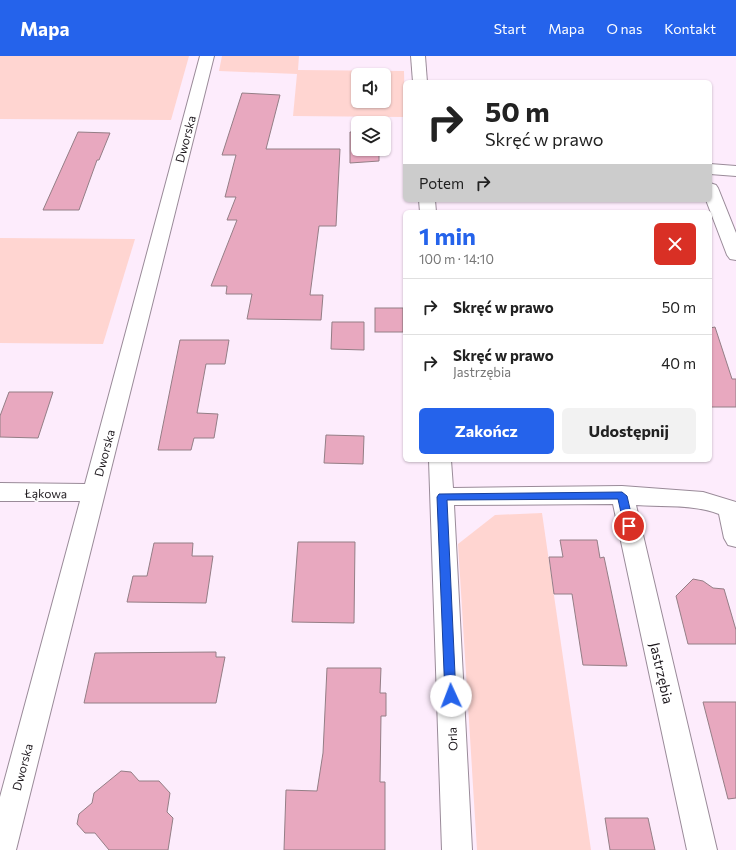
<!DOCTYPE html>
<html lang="pl">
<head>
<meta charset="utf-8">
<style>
	:root { --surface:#fff; --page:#f2f2f2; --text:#222; --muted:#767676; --line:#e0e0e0; --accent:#2563eb }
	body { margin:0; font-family:Commissioner,sans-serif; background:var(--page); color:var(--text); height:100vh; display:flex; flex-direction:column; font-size:15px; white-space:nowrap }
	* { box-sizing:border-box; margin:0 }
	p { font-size:13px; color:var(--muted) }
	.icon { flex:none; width:22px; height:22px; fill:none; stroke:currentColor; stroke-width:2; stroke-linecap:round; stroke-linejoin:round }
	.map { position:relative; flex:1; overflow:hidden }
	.drawer { position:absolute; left:403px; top:154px; width:309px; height:252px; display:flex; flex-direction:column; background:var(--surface); border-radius:6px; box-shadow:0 1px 3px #0004 }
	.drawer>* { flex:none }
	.guide { position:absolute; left:403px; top:24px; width:309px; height:122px; border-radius:6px; box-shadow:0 1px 3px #0004; background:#fff; color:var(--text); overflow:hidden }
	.buttons { position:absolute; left:351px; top:12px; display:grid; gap:8px }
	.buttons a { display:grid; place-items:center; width:40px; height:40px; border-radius:6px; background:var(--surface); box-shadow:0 1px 3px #0004; font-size:20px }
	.pin { position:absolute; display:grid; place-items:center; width:34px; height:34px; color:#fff; margin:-17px; border:2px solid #fff; border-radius:50%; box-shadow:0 1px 4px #0007 }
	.me { position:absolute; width:44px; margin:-22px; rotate:358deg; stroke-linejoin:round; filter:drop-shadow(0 0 3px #0008) }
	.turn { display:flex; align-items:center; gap:14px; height:84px; padding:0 16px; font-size:18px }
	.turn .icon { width:52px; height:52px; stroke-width:2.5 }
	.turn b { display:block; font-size:28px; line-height:34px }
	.then { display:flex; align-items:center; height:38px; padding:0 16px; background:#0003; gap:8px; font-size:15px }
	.round { display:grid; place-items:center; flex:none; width:42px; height:42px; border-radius:6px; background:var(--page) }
	.overview { display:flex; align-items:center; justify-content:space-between; height:68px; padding:0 16px }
	h1 { font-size:24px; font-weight:700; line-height:30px; color:var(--accent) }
	.action { display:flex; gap:8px; margin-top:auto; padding:8px 16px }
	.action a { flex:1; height:46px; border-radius:6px; background:var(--accent); color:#fff; font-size:16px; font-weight:700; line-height:46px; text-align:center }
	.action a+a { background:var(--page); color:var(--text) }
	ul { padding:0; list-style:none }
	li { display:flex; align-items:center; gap:12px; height:56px; padding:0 16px; border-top:1px solid var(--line) }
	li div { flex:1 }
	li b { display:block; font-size:15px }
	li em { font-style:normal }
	header { display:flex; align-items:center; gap:24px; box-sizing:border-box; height:56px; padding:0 20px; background:var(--accent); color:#fff }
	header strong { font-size:19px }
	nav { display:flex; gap:22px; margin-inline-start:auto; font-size:14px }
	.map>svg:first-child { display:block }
</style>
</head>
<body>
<header>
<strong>Mapa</strong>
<nav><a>Start</a><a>Mapa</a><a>O nas</a><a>Kontakt</a></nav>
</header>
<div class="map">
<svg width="736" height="794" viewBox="0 0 736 794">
	<rect width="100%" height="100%" fill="#fdecfc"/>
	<g fill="#ffd5d1" fill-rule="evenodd">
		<path d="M 0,0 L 189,0 L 171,64 L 0,63 Z"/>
		<path d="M 222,0 L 299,0 L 298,14 L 404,15 L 405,61 L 293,60 L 297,18 L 219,15 ZM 358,19 L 384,19 L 384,45 L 358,45 Z"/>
		<path d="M 0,182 L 135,183 L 103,288 L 0,287 Z"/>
		<path d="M 542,457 L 591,794 L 477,794 L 458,488 L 495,459 Z"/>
	</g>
	<g fill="#e8a8bf" stroke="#947e86">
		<path d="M 242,37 L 280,39 L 266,93 L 340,93 L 336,170 L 319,170 L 310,239 L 323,239 L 321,264 L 247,263 L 252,238 L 226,238 L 227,230 L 211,230 L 237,164 L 227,164 L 236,141 L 225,141 L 236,99 L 222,99 Z"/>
		<path d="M 78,76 L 110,77 L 99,104 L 97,104 L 79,154 L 43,154 Z"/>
		<path d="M 350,76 L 358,76 L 358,93 L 384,93 L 384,76 L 384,98 L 379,99 L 379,105 L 350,107 Z"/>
		<rect x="375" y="252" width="28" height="24"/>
		<path d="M 332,266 L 364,266 L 364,294 L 331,293 Z"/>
		<path d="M 715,271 L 732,323 L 736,323 L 736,351 L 710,351 L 710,272 Z"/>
		<path d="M 180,284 L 229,284 L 225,308 L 206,308 L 197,357 L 218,358 L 214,382 L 194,382 L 191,394 L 158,394 Z"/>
		<path d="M 9,336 L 53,336 L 38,382 L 0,381 L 0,360 Z"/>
		<path d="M 326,379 L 364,380 L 363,408 L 324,407 Z"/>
		<path d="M 560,484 L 597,484 L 600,502 L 604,501 L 627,610 L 583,609 L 572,538 L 554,538 L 549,501 L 563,501 Z"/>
		<path d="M 298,486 L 355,486 L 354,567 L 292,566 Z"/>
		<path d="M 154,487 L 193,487 L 192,500 L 213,500 L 206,547 L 127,546 L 133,520 L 147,520 Z"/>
		<path d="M 693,523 L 703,525 L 713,532 L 724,533 L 736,574 L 736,588 L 688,588 L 676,540 Z"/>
		<path d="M 216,596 L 216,601 L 225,601 L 216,647 L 84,647 L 95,597 Z"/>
		<path d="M 327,612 L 381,612 L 380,637 L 386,637 L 386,660 L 381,660 L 380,726 L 385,726 L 385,794 L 284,794 L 286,734 L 317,735 L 323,697 Z"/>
		<path d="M 703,646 L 736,646 L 736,742 L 728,743 Z"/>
		<path d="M 121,715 L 131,716 L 139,725 L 159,725 L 170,737 L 167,756 L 173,762 L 168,794 L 109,794 L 95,777 L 85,777 L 77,768 L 79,758 L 92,747 L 94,737 Z"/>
		<path d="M 605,762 L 648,762 L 655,794 L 610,794 Z"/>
	</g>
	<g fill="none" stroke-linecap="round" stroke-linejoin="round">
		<g stroke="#9a8b99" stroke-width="2">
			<g id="street">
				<path d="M 200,0 L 214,0 L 16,794 L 0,794 L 0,741 L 80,445 L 0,445 L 0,427 L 85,428 Z"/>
				<path d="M 411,0 L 425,0 L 427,26 L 413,26 Z"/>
				<path d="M 710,108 L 736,110 L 736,120 L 710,118 Z"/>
				<path d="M 710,127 L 716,129 L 718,132 L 736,177 L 736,204 L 730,203 L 727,199 L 706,144 L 710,144 Z"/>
				<path d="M 419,144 L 435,144 L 436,156 L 420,156 Z"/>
				<path d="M 429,404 L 451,404 L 453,432 L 622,430 L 703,436 L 736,446 L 736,491 L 728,489 L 724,482 L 719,458 C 694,448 662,451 636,449 L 717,794 L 687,794 L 613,448 L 454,449 L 472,794 L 442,794 Z"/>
			</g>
		</g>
		<use href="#street" fill="#fff" fill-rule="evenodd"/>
	</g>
	<path fill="#2563eb" stroke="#184099" d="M 622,436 L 627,440 L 634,470 L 633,473 L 626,473 L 624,470 L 618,443 L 447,444 L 456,640 L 455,644 L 451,645 L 447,644 L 445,640 L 437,441 L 439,438 Z"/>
	<g text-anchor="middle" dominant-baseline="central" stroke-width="3.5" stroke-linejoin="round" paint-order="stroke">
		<g font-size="12" fill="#1e191e" stroke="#fff">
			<text transform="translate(185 83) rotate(-75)">Dworska</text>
			<text transform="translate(104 397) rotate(-75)">Dworska</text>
			<text transform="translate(46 437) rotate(1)">Łąkowa</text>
			<text transform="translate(452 683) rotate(-92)">Orla</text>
			<text transform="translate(22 711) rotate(-75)">Dworska</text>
		</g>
		<g font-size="14" fill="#1e191e" stroke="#fff">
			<text transform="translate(662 617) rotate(77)">Jastrzębia</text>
		</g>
	</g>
</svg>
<div class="buttons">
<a><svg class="icon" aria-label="sound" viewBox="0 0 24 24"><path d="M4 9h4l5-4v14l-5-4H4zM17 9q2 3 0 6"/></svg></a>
<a><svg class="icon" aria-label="layers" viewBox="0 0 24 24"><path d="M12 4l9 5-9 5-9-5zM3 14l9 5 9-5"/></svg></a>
</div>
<div class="pin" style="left:629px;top:470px;background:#d93025"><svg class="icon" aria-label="arrive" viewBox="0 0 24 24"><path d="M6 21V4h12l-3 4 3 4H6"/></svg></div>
<svg class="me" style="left:451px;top:640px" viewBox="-20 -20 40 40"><circle r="19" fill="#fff"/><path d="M0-13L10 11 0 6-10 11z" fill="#2563eb"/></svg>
<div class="guide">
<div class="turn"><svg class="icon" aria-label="right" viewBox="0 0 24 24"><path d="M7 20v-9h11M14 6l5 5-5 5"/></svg><div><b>50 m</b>Skręć w prawo</div></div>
<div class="then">Potem<svg class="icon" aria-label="right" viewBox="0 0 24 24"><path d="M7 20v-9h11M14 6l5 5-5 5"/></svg></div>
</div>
<section class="drawer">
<div class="overview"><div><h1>1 min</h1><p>100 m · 14:10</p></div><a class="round" style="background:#d93025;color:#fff"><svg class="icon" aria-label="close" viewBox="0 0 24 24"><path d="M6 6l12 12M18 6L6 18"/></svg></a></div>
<ul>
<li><svg class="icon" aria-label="right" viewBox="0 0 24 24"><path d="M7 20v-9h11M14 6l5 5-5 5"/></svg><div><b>Skręć w prawo</b></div><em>50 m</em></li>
<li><svg class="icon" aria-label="right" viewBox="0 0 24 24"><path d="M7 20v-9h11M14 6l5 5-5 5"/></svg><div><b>Skręć w prawo</b><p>Jastrzębia</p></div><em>40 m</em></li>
</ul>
<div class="action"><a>Zakończ</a><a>Udostępnij</a></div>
</section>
</div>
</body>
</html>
